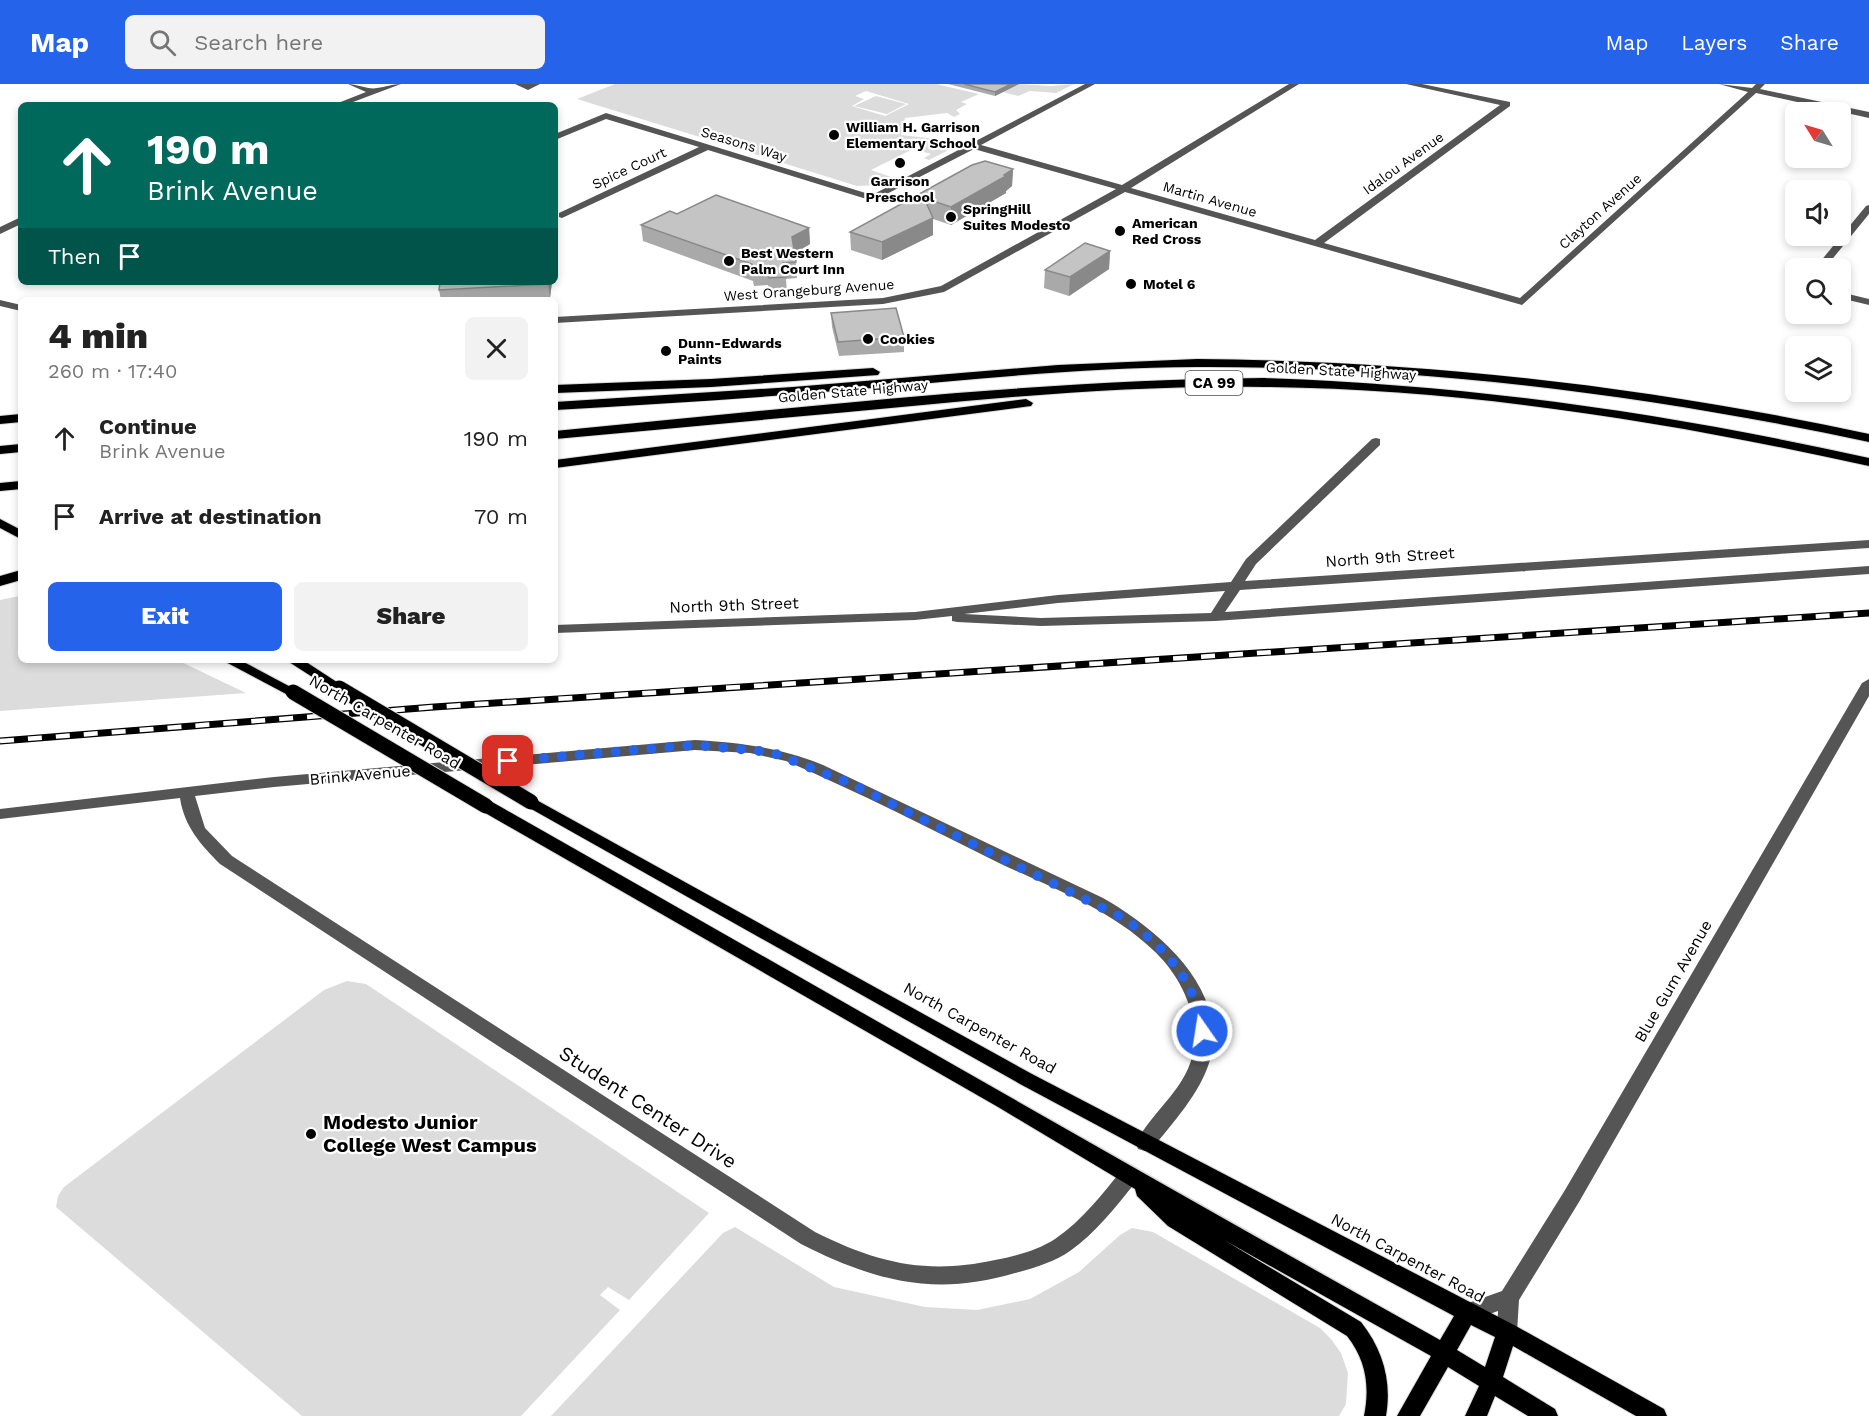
<!DOCTYPE html>
<html lang="en">
<head>
<meta charset="utf-8">
<style>
	:root { --surface:#fff; --page:#f2f2f2; --text:#222; --muted:#767676; --accent:#2563eb }
	body { margin:0; font-family:"Work Sans",sans-serif; background:var(--page); color:var(--text); height:100vh; display:flex; flex-direction:column; font-size:22px; white-space:nowrap }
	* { box-sizing:border-box; margin:0 }
	p { font-size:20px; color:var(--muted) }
	.icon { flex:none; width:33px; height:33px; fill:none; stroke:currentColor; stroke-width:2; stroke-linecap:round; stroke-linejoin:round }
	.map { position:relative; flex:1; overflow:hidden }
	.sheet { position:absolute; left:18px; top:213px; width:540px; height:366px; display:flex; flex-direction:column; background:var(--surface); border-radius:9px; box-shadow:0 3px 9px #0003 }
	.sheet>* { flex:none }
	.top-card { position:absolute; left:18px; top:18px; width:540px; height:183px; border-radius:9px; box-shadow:0 3px 9px #0003; background:#00695c; color:#fff; overflow:hidden }
	.needle { width:39px; rotate:307deg }
	.tools { position:absolute; left:1785px; top:18px; display:grid; gap:12px }
	.tools a { display:grid; place-items:center; width:66px; height:66px; border-radius:9px; background:var(--surface); box-shadow:0 3px 9px #0003; font-size:30px }
	.pin { position:absolute; display:grid; place-items:center; width:51px; height:51px; color:#fff; margin:-26px; border-radius:12px; box-shadow:0 3px 9px #0006 }
	.me { position:absolute; width:66px; margin:-33px; rotate:347deg; stroke-linejoin:round; filter:drop-shadow(0 0 4px #0008) }
	.turn { display:flex; align-items:center; gap:21px; height:126px; padding:0 30px; font-size:27px }
	.turn .icon { width:78px; height:78px; stroke-width:2.5 }
	.turn b { display:block; font-size:42px; line-height:51px }
	.then { display:flex; align-items:center; height:57px; padding:0 30px; background:#0003; gap:12px; font-size:22px }
	.round { display:grid; place-items:center; flex:none; width:63px; height:63px; border-radius:9px; background:var(--page) }
	.headline { display:flex; align-items:center; justify-content:space-between; height:102px; padding:0 30px }
	h1 { font-size:36px; font-weight:800; line-height:45px }
	.cta { display:flex; gap:12px; margin-top:auto; padding:12px 30px }
	.cta a { flex:1; height:69px; border-radius:9px; background:var(--accent); color:#fff; font-size:24px; font-weight:800; line-height:69px; text-align:center }
	.cta a+a { background:var(--page); color:var(--text) }
	ul { padding:0; list-style:none }
	li { display:flex; align-items:center; gap:18px; height:78px; padding:0 30px }
	li div { flex:1 }
	li b { display:block; font-size:22px }
	li em { font-style:normal }
	header { display:flex; align-items:center; gap:36px; box-sizing:border-box; height:84px; padding:0 30px; background:var(--accent); color:#fff }
	header strong { font-size:28px }
	nav { display:flex; gap:33px; margin-inline-start:auto; font-size:21px }
	.search { width:420px; height:54px; background:var(--page); display:flex; align-items:center; gap:15px; box-sizing:border-box; padding:0 21px; border-radius:9px; color:var(--muted); font-size:22px }
	.map>svg:first-child { display:block }
</style>
</head>
<body>
<header>
<strong>Map</strong>
<div class="search"><svg class="icon" aria-label="search" viewBox="0 0 24 24"><circle cx="10" cy="10" r="6"/><path d="M15 15l6 6"/></svg>Search here</div>
<nav><a>Map</a><a>Layers</a><a>Share</a></nav>
</header>
<div class="map">
<svg width="1869" height="1332" viewBox="0 0 1869 1332">
	<rect width="100%" height="100%" fill="#fff"/>
	<g fill="#dcdcdc" fill-rule="evenodd">
		<path d="M 615,0 L 936,0 L 979,10 L 961,18 L 967,20 L 956,26 L 960,30 L 954,33 L 947,29 L 905,34 L 901,51 L 964,58 L 929,76 L 924,74 L 931,70 L 913,65 L 871,86 L 894,94 L 880,101 L 857,102 L 577,15 ZM 866,7 L 909,20 L 885,32 L 852,22 L 864,15 L 855,12 Z"/>
		<path d="M 1018,0 L 1051,2 L 1074,0 L 1056,9 L 1030,7 L 1018,12 L 1003,8 Z"/>
		<path d="M 876,12 L 906,20 L 887,30 L 854,22 Z"/>
		<path d="M 19,512 L 21,576 L 177,576 L 246,609 L 0,627 L 0,516 Z"/>
		<path d="M 347,897 L 366,900 L 709,1129 L 629,1216 L 608,1203 L 600,1211 L 620,1226 L 521,1332 L 302,1332 L 56,1123 L 58,1112 L 64,1103 L 324,906 Z"/>
		<path d="M 735,1143 L 834,1203 L 925,1223 L 977,1226 L 1030,1215 L 1079,1188 L 1120,1151 L 1132,1144 L 1153,1148 L 1320,1244 L 1331,1255 L 1341,1269 L 1348,1289 L 1346,1320 L 1339,1332 L 551,1332 L 723,1149 Z"/>
	</g>
	<g fill="none" stroke-linecap="round" stroke-linejoin="round">
		<g stroke="#dbdbdb" stroke-width="2">
			<g id="major">
				<path d="M 0,435 L 21,446 L 21,455 L 0,444 Z"/>
				<path d="M 222,576 L 240,576 L 300,608 L 298,611 L 288,611 Z"/>
				<path d="M 286,576 L 303,576 L 346,604 L 344,607 L 334,607 Z"/>
				<path d="M 531,713 L 1032,990 L 1514,1241 L 1664,1325 L 1667,1332 L 1636,1332 L 1513,1262 L 1503,1293 L 1555,1325 L 1558,1332 L 1528,1332 L 1495,1312 L 1487,1332 L 1465,1332 L 1479,1302 L 1448,1283 L 1420,1332 L 1397,1332 L 1431,1272 L 1224,1156 L 1361,1238 C 1383,1266 1392,1297 1386,1332 L 1364,1332 C 1370,1302 1366,1276 1347,1252 L 1168,1142 L 1137,1112 L 1135,1105 L 998,1023 L 480,726 L 478,722 L 480,718 L 492,718 C 808,897 1123,1079 1440,1256 L 1454,1232 L 1020,1000 L 526,722 L 523,718 ZM 1471,1241 L 1495,1253 L 1485,1283 L 1457,1266 Z"/>
			</g>
		</g>
		<g stroke="#dbdbdb" stroke-width="2">
			<g id="highway">
				<path d="M 1197,275 C 1426,277 1645,302 1869,350 L 1869,358 C 1648,311 1424,282 1197,283 C 1085,283 972,296 860,305 C 758,314 657,320 555,326 L 555,318 L 793,303 L 1058,281 Z"/>
				<path d="M 873,284 L 880,288 L 878,291 L 711,303 L 555,309 L 555,301 L 711,295 Z"/>
				<path d="M 1264,294 C 1472,301 1666,329 1869,374 L 1869,382 C 1670,338 1468,305 1264,303 C 1146,301 1029,311 912,322 C 793,333 674,344 555,355 L 555,347 C 791,325 1027,296 1264,294 Z"/>
				<path d="M 1026,315 L 1033,319 L 1031,322 L 555,384 L 555,376 Z"/>
				<path d="M 21,330 L 21,338 L 0,340 L 0,332 Z"/>
				<path d="M 21,360 L 21,368 L 0,370 L 0,362 Z"/>
				<path d="M 21,397 L 21,405 L 0,407 L 0,399 Z"/>
				<path d="M 21,486 L 21,496 L 0,502 L 0,492 Z"/>
			</g>
		</g>
		<g fill="#555" fill-rule="evenodd">
			<path d="M 348,0 C 357,0 369,6 377,4 C 386,3 392,0 401,0 L 345,21 L 333,21 L 366,8 Z"/>
			<path d="M 515,0 L 540,0 L 528,6 Z"/>
			<path d="M 1085,0 L 1095,0 L 981,61 L 1122,101 L 1289,0 L 1299,0 L 1131,104 L 1315,156 L 1500,21 L 1406,0 L 1422,0 L 1510,18 L 1510,22 L 1324,159 L 1520,214 L 1748,8 L 1719,0 L 1752,4 L 1756,0 L 1765,0 L 1760,5 L 1869,28 L 1869,34 L 1756,9 L 1522,221 L 1125,108 L 944,208 L 883,220 L 555,239 L 555,233 L 883,214 L 941,202 L 1116,105 L 974,65 L 873,117 L 708,66 L 562,134 L 559,133 L 559,129 L 699,63 L 606,35 L 555,56 L 555,50 L 606,29 L 872,111 Z"/>
			<path d="M 1869,121 L 1869,130 L 1825,184 L 1815,184 L 1866,122 Z"/>
			<path d="M 21,133 L 21,140 L 0,150 L 0,143 Z"/>
			<path d="M 1840,208 L 1869,215 L 1869,221 L 1840,214 Z"/>
			<path d="M 0,216 L 21,221 L 21,227 L 0,222 Z"/>
			<path d="M 1376,354 L 1380,355 L 1380,361 L 1256,480 L 1245,497 L 1869,456 L 1869,464 L 1240,506 L 1225,528 L 1869,482 L 1869,490 L 1215,537 L 1041,542 L 957,538 L 952,537 L 952,532 L 915,536 L 555,549 L 555,541 L 915,528 L 1058,511 L 1231,498 L 1246,475 L 1372,355 ZM 1225,507 L 1211,529 L 1041,534 L 964,530 L 1058,519 Z"/>
			<path d="M 1869,595 L 1869,612 L 1579,1118 L 1519,1216 L 1517,1248 L 1514,1255 L 1507,1257 L 1500,1255 L 1497,1248 L 1498,1227 L 1467,1238 L 1460,1236 L 1457,1229 L 1460,1222 L 1502,1207 L 1565,1106 L 1862,599 Z"/>
			<path d="M 695,656 C 742,659 779,663 823,681 L 1103,814 C 1157,845 1229,904 1210,976 C 1200,1010 1173,1038 1152,1065 L 1145,1067 L 1138,1065 L 1136,1059 C 1153,1025 1189,1004 1194,963 C 1198,927 1179,890 1153,866 C 1110,825 1052,804 999,779 C 929,744 858,708 786,677 L 750,669 L 695,666 L 274,703 L 195,712 L 205,744 L 232,772 L 815,1148 C 877,1179 927,1191 995,1176 C 1016,1172 1038,1166 1055,1155 C 1082,1137 1102,1110 1122,1086 L 1129,1084 L 1136,1086 L 1139,1092 L 1136,1098 C 1116,1122 1096,1149 1070,1167 C 1054,1178 1034,1184 1015,1189 C 935,1213 874,1197 801,1160 L 220,780 C 201,761 184,742 180,714 L 0,735 L 0,725 L 274,693 Z"/>
		</g>
		<use href="#major" fill="#000" fill-rule="evenodd"/>
		<use href="#highway" fill="#000" fill-rule="evenodd"/>
		<g stroke="#000" stroke-width="7">
			<path id="rail" d="M 0,657 L 434,623 L 1869,529"/>
		</g>
		<use href="#rail" stroke="#fff" stroke-width="4.5" stroke-dasharray="14" stroke-linecap="butt"/>
		<g stroke="#dbdbdb" stroke-width="17" stroke-linecap="butt">
			<g id="major-bridge">
				<path d="M 339,604 L 531,718"/>
				<path d="M 293,608 L 486,722"/>
			</g>
		</g>
		<use href="#major-bridge" stroke="#000" stroke-width="15"/>
	</g>
	<g fill="#a9a9a9">
		<path d="M 948,0 L 1019,0 L 995,12 Z"/>
		<path d="M 985,77 L 1013,85 L 1012,102 L 1006,107 L 1006,109 L 951,141 L 933,135 L 933,151 L 882,176 L 851,166 L 850,148 Z"/>
		<path d="M 677,130 L 809,144 L 810,160 L 795,169 L 797,194 L 786,195 L 787,209 L 770,210 L 768,201 L 754,202 L 753,197 L 643,157 L 641,141 Z"/>
		<path d="M 1110,167 L 1109,185 L 1069,212 L 1044,204 L 1045,186 Z"/>
		<path d="M 552,198 L 550,214 L 508,216 L 441,216 L 439,206 Z"/>
		<path d="M 831,229 L 904,253 L 904,268 L 839,272 L 832,243 Z"/>
	</g>
	<g fill="#898989">
		<path d="M 1011,0 L 1019,0 L 995,12 L 995,8 Z"/>
		<path d="M 1013,85 L 1012,102 L 1006,107 L 1006,109 L 951,141 L 951,123 Z"/>
		<path d="M 933,134 L 933,151 L 882,176 L 882,158 Z"/>
		<path d="M 809,144 L 810,160 L 793,170 L 792,153 Z"/>
		<path d="M 1110,167 L 1109,185 L 1069,212 L 1070,193 Z"/>
		<path d="M 548,198 L 552,198 L 550,214 L 548,200 Z"/>
	</g>
	<g fill="#c4c4c4" stroke="#898989" stroke-width="1.5">
		<path d="M 964,0 L 1011,0 L 995,8 Z"/>
		<path d="M 985,77 L 1013,85 L 1004,91 L 1006,92 L 951,123 L 924,114 L 933,134 L 882,158 L 850,148 L 972,81 Z"/>
		<path d="M 716,111 L 809,144 L 792,153 L 796,178 L 783,179 L 786,193 L 769,194 L 767,184 L 753,185 L 752,180 L 641,141 L 670,127 L 677,130 Z"/>
		<path d="M 1085,159 L 1110,167 L 1070,193 L 1045,186 Z"/>
		<path d="M 440,198 L 548,198 L 548,200 L 439,206 Z"/>
		<path d="M 896,224 L 904,253 L 838,258 L 831,229 Z"/>
	</g>
	<g fill="none" stroke-linecap="round" stroke-linejoin="round">
		<path stroke="#2563eb" stroke-width="10" stroke-dasharray="0 18" d="M 508,677 L 695,661 L 771,668 L 849,699 L 1125,835 C 1164,863 1196,896 1202,947"/>
	</g>
	<g fill="#000" stroke="#fff" stroke-width="2">
		<circle cx="834" cy="51" r="6"/>
		<circle cx="900" cy="79" r="6"/>
		<circle cx="951" cy="133" r="6"/>
		<circle cx="1120" cy="147" r="6"/>
		<circle cx="729" cy="177" r="6"/>
		<circle cx="1131" cy="200" r="6"/>
		<circle cx="868" cy="255" r="6"/>
		<circle cx="666" cy="267" r="6"/>
		<circle cx="311" cy="1050" r="6"/>
	</g>
	<g text-anchor="middle" dominant-baseline="central" stroke-width="4.5" stroke-linejoin="round" paint-order="stroke">
		<g font-size="14" font-weight="bold" fill="#000" stroke="#fff" text-anchor="start">
			<text x="846" y="43">William H. Garrison<tspan x="846" dy="16">Elementary School</tspan></text>
			<text x="900" y="97" text-anchor="middle">Garrison<tspan x="900" dy="16">Preschool</tspan></text>
			<text x="963" y="125">SpringHill<tspan x="963" dy="16">Suites Modesto</tspan></text>
			<text x="1132" y="139">American<tspan x="1132" dy="16">Red Cross</tspan></text>
			<text x="741" y="169">Best Western<tspan x="741" dy="16">Palm Court Inn</tspan></text>
			<text x="1143" y="200">Motel 6</text>
			<text x="880" y="255">Cookies</text>
			<text x="678" y="259">Dunn-Edwards<tspan x="678" dy="16">Paints</tspan></text>
		</g>
		<g font-size="14" fill="#000" stroke="#fff">
			<text transform="translate(744 60) rotate(17)">Seasons Way</text>
			<text transform="translate(1403 79) rotate(-36)">Idalou Avenue</text>
			<text transform="translate(629 84) rotate(-25)">Spice Court</text>
			<text transform="translate(1210 115) rotate(16)">Martin Avenue</text>
			<text transform="translate(1600 127) rotate(-42)">Clayton Avenue</text>
			<text transform="translate(809 206) rotate(-4)">West Orangeburg Avenue</text>
			<text transform="translate(1341 287) rotate(3)">Golden State Highway</text>
			<text transform="translate(853 307) rotate(-5)">Golden State Highway</text>
		</g>
		<rect fill="#fff" stroke="#4c4c4c" stroke-width="1.5" x="1185.5" y="287" width="57" height="24" rx="4.5"/>
		<g font-size="15" font-weight="bold" fill="#000">
			<text x="1214" y="299">CA 99</text>
		</g>
		<g font-size="16" fill="#000" stroke="#fff">
			<text transform="translate(1390 473) rotate(-4)">North 9th Street</text>
			<text transform="translate(734 521) rotate(-2)">North 9th Street</text>
			<text transform="translate(385 638) rotate(30)">North Carpenter Road</text>
			<text transform="translate(360 691) rotate(-5)">Brink Avenue</text>
			<text transform="translate(1673 897) rotate(-60)">Blue Gum Avenue</text>
			<text transform="translate(980 944) rotate(29)">North Carpenter Road</text>
			<text transform="translate(1408 1174) rotate(28)">North Carpenter Road</text>
		</g>
		<g font-size="20" fill="#000" stroke="#fff">
			<text transform="translate(648 1023) rotate(33)">Student Center Drive</text>
		</g>
		<g font-size="20" font-weight="bold" fill="#000" stroke="#fff" text-anchor="start">
			<text x="323" y="1038">Modesto Junior<tspan x="323" dy="23">College West Campus</tspan></text>
		</g>
	</g>
</svg>
<div class="tools">
<a><svg class="needle" viewBox="-14 -14 28 28"><path d="M0-13l5 13h-10z" fill="#e53935"/><path d="M0 13l5-13h-10z" fill="#767676"/></svg></a>
<a><svg class="icon" aria-label="sound" viewBox="0 0 24 24"><path d="M4 9h4l5-4v14l-5-4H4zM17 9q2 3 0 6"/></svg></a>
<a><svg class="icon" aria-label="search" viewBox="0 0 24 24"><circle cx="10" cy="10" r="6"/><path d="M15 15l6 6"/></svg></a>
<a><svg class="icon" aria-label="layers" viewBox="0 0 24 24"><path d="M12 4l9 5-9 5-9-5zM3 14l9 5 9-5"/></svg></a>
</div>
<div class="pin" style="left:508px;top:677px;background:#d93025"><svg class="icon" aria-label="arrive" viewBox="0 0 24 24"><path d="M6 21V4h12l-3 4 3 4H6"/></svg></div>
<svg class="me" style="left:1202px;top:947px" viewBox="-20 -20 40 40"><circle r="17" fill="#2563eb" stroke="#fff" stroke-width="3"/><path d="M0-11L8 9 0 5-8 9z" fill="#fff"/></svg>
<div class="top-card">
<div class="turn"><svg class="icon" aria-label="ahead" viewBox="0 0 24 24"><path d="M12 20V5M6 11l6-6 6 6"/></svg><div><b>190 m</b>Brink Avenue</div></div>
<div class="then">Then<svg class="icon" aria-label="arrive" viewBox="0 0 24 24"><path d="M6 21V4h12l-3 4 3 4H6"/></svg></div>
</div>
<section class="sheet">
<div class="headline"><div><h1>4 min</h1><p>260 m · 17:40</p></div><a class="round"><svg class="icon" aria-label="close" viewBox="0 0 24 24"><path d="M6 6l12 12M18 6L6 18"/></svg></a></div>
<ul>
<li><svg class="icon" aria-label="ahead" viewBox="0 0 24 24"><path d="M12 20V5M6 11l6-6 6 6"/></svg><div><b>Continue</b><p>Brink Avenue</p></div><em>190 m</em></li>
<li><svg class="icon" aria-label="arrive" viewBox="0 0 24 24"><path d="M6 21V4h12l-3 4 3 4H6"/></svg><div><b>Arrive at destination</b></div><em>70 m</em></li>
</ul>
<div class="cta"><a>Exit</a><a>Share</a></div>
</section>
</div>
</body>
</html>
